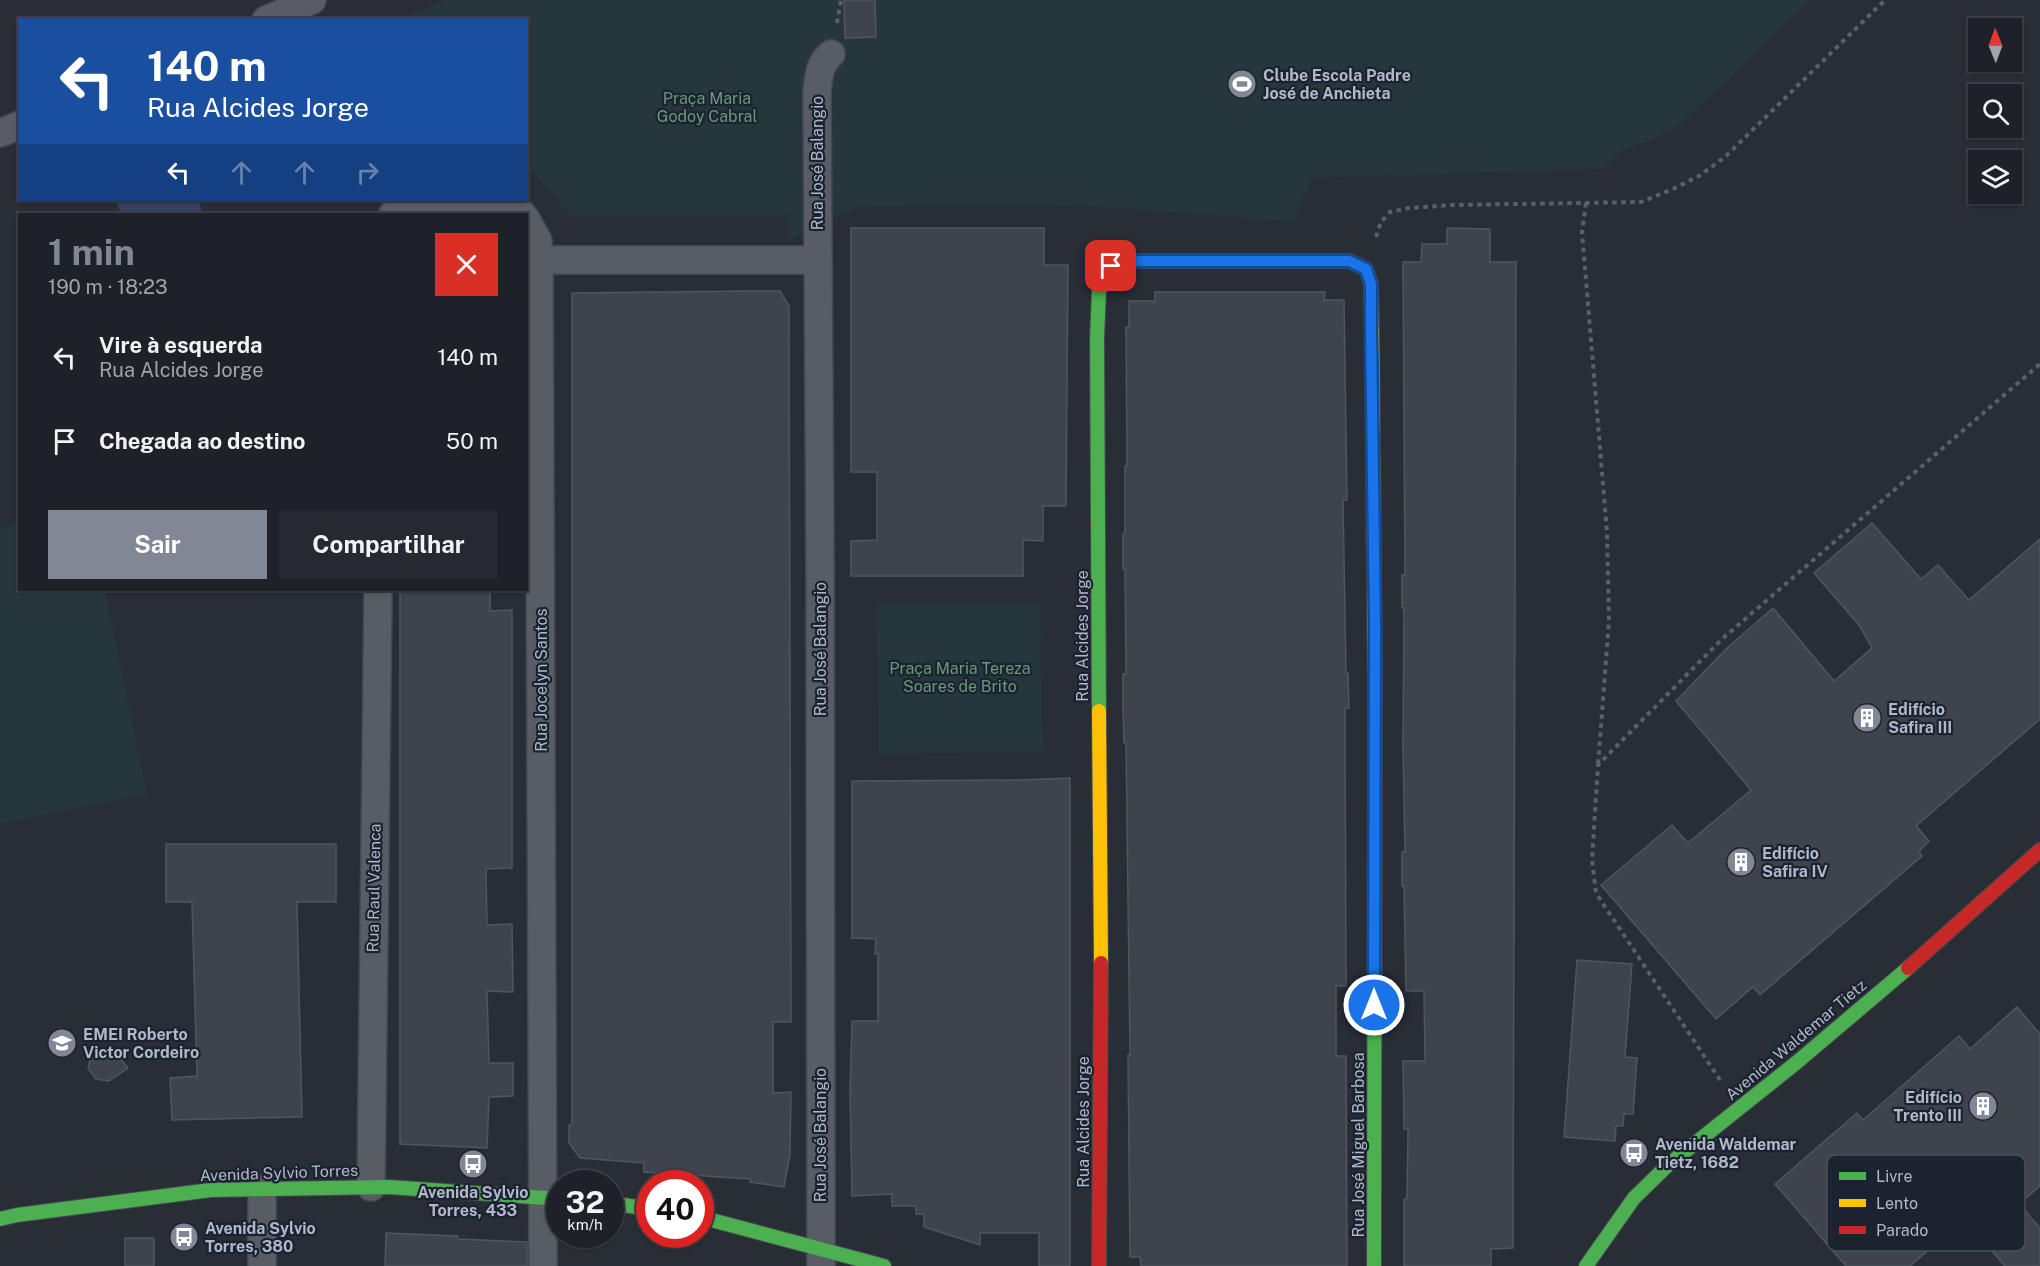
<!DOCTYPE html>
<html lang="pt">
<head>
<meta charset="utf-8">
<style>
	:root { --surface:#1e2228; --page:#262a30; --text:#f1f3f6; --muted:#a1a4a8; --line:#3c3f45; --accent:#828795 }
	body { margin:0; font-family:"Public Sans",sans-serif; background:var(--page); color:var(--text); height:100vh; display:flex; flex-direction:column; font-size:22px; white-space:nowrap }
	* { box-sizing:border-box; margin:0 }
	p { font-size:20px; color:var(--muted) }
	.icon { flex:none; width:33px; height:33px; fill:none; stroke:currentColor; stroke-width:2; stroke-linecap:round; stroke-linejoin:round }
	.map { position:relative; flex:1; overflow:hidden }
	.drawer { position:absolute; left:18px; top:213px; width:510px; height:378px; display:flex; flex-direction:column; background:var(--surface); border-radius:0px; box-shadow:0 2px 4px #0004,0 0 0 2px var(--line) }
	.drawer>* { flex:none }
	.hud { position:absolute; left:18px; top:18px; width:510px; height:183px; border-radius:0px; box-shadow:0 2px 4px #0004,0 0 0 2px var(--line); background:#1a4fa0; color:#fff; overflow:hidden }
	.needle { width:39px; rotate:359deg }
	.fabs { position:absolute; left:1968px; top:18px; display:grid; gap:12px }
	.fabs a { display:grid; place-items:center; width:54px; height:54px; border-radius:0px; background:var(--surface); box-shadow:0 2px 4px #0004,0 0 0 2px var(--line); font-size:30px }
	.speed { position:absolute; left:546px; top:1170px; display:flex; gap:12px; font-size:30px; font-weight:700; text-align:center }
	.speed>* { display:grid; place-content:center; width:78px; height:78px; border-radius:50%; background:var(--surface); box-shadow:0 2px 4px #0004,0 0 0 2px var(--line); line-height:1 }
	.speed small { font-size:15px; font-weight:400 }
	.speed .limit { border:9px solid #d22; background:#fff; color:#111 }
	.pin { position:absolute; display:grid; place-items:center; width:51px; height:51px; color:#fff; margin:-26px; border-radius:12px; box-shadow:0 3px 9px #0006 }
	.me { position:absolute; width:66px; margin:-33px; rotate:0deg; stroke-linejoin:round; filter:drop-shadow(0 0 4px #0008) }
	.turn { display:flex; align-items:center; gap:21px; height:126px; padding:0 30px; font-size:27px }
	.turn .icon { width:78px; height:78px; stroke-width:2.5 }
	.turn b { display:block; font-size:42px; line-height:51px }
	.lanes { display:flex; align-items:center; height:57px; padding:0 30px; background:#0003; justify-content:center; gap:30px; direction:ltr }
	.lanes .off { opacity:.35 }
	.round { display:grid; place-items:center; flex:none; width:63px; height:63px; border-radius:0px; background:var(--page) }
	.headline { display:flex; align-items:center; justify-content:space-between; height:102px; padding:0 30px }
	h1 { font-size:36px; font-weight:700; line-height:45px; color:var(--accent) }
	.primary-button { display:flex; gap:12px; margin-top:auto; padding:12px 30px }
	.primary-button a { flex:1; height:69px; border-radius:0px; background:var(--accent); color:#fff; font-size:24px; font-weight:700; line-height:69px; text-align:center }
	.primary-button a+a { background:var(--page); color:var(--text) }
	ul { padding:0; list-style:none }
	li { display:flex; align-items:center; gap:18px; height:84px; padding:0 30px }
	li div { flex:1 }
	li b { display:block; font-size:22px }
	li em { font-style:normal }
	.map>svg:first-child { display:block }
</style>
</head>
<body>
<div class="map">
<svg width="2040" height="1266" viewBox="0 0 2040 1266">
	<rect width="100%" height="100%" fill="#282d36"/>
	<g fill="#25373c">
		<path d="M 445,0 L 1811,0 L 1682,123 L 1652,140 L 1624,149 L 1603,169 L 1311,178 L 1294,222 L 1081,205 L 860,206 L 789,240 L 789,215 L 570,215 L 534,172 L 527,171 L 526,20 L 398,20 Z"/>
		<path d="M 19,524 L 20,590 L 105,590 L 147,794 L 0,824 L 0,528 Z"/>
		<path d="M 877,603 L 1040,603 L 1043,752 L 878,754 Z"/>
	</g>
	<path fill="#354360" d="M 116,200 L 198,200 L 203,214 L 121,214 Z"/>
	<g fill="#3f444c" stroke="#50555e" stroke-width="1.5">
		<path d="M 844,0 L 875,0 L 876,37 L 845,38 Z"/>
		<path d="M 851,228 L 1044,228 L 1044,265 L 1068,265 L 1066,506 L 1043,506 L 1043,541 L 1023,540 L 1023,576 L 851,576 L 851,541 L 877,540 L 877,472 L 851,472 Z"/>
		<path d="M 1447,228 L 1490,229 L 1490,262 L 1516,262 L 1513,1248 L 1491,1249 L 1491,1266 L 1404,1266 L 1404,1199 L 1407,1199 L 1408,1129 L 1404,1129 L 1403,1061 L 1425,1061 L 1424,991 L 1406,991 L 1404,886 L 1402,886 L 1402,852 L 1405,852 L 1403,747 L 1404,608 L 1402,608 L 1402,575 L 1405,575 L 1403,262 L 1421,262 L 1422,244 L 1447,244 Z"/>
		<path d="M 746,291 L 780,291 L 789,306 L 791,1022 L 773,1022 L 773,1093 L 791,1092 L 790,1154 L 784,1187 L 750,1182 L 750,1179 L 644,1172 L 644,1163 L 580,1158 L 569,1143 L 569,1125 L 572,1124 L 572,293 Z"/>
		<path d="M 1155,292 L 1325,292 L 1324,300 L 1344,300 L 1347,500 L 1343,500 L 1346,673 L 1348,673 L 1349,708 L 1345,708 L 1346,986 L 1336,986 L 1336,1056 L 1346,1056 L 1347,1266 L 1141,1266 L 1140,1257 L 1130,1257 L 1128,1055 L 1130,1055 L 1126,743 L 1124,743 L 1123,709 L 1123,674 L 1126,674 L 1125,569 L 1123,569 L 1123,534 L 1125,534 L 1125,466 L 1127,466 L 1126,327 L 1129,327 L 1129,301 L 1155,301 Z"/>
		<path d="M 1872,523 L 1921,579 L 1938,565 L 1969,600 L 2040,539 L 2040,719 L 1916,826 L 1929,841 L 1919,851 L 1922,856 L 1760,995 L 1753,987 L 1716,1019 L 1601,885 L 1672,825 L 1688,843 L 1751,790 L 1676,701 L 1728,647 L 1773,608 L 1834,681 L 1872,648 L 1859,625 L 1814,573 Z"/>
		<path d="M 400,590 L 490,590 L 490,611 L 512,610 L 512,868 L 486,869 L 487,925 L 512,924 L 513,992 L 487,991 L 489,1063 L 513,1063 L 513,1096 L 489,1097 L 487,1148 L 400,1144 Z"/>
		<path d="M 1070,778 L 1070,1266 L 1039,1266 L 1039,1233 L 980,1233 L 980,1245 L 924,1227 L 924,1214 L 916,1214 L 916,1206 L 892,1206 L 892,1194 L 852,1196 L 850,1092 L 852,1021 L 878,1021 L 878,954 L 875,954 L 876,939 L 852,938 L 852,781 L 1021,780 Z"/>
		<path d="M 166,844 L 336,844 L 336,902 L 297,902 L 302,1117 L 172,1120 L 170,1078 L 197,1076 L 192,902 L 166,902 Z"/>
		<path d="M 1577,960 L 1632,964 L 1625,1057 L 1637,1058 L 1633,1114 L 1624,1114 L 1623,1126 L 1616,1126 L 1615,1141 L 1564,1137 Z"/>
		<path d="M 2017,1007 L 2040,1034 L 2040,1186 L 2019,1204 L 2040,1228 L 2040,1266 L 2005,1266 L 1964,1219 L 1910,1266 L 1846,1266 L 1775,1184 L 1857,1113 L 1863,1120 L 1959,1036 L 1970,1049 Z"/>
		<path d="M 102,1048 L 114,1050 L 128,1068 L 109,1081 L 96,1079 L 88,1068 L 91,1055 Z"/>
		<path d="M 386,1233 L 458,1236 L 458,1239 L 527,1242 L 527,1266 L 385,1266 Z"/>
		<rect x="125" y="1238" width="29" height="28"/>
	</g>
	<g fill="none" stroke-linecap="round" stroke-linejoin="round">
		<g stroke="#44484f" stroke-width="30">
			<g id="street">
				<path d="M 266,20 L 312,0"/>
				<path d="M 0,133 L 20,125"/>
				<path d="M 393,214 L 398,210 L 411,207 L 504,206 L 522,214"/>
				<path d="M 526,219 L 538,241 L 539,260"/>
				<path d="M 371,1187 L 378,590"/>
				<path d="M 262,1189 L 262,1266"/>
				<path d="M 543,1266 L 539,260 L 818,260"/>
				<path d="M 821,1266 L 820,560 L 817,91 C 819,76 819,64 831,54"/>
			</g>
		</g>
		<g stroke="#44484f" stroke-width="16">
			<g id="fast">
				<path d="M 1099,711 L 1097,338 L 1099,291 L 1111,266 L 1128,261 L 1349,261 L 1366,269 L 1371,284 L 1372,330"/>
				<path d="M 610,1203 L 650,1209"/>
				<path d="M 700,1217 L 884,1266"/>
				<path d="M 0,1219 L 17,1215 L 211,1190 L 389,1187 L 560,1199"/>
				<path d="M 1374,1266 L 1375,681"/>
				<path d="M 1586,1266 L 1634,1198 L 1668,1165 L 1796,1063 L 1908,968"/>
			</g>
		</g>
		<g stroke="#44484f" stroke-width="16">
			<g id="slow">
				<path d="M 1372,330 L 1375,681"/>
				<path d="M 1099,711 L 1101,963"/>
			</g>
		</g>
		<g stroke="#44484f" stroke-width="16">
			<g id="jam">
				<path d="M 1908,968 L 2040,850"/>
				<path d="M 1099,1266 L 1101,963"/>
			</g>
		</g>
		<g stroke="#5b6068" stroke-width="4" stroke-dasharray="4.5 4.5" stroke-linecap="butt">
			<path d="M 837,23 L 841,0"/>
			<path d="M 1586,203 L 1582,232 L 1607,532 L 1609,621 L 1598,765"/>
			<path d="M 1376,237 L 1381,222 L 1390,212 L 1409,208 L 1454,205 L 1641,202 L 1673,189 L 1699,176 L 1725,157 L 1885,0"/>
			<path d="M 1720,1080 L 1596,893 L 1592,860 L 1598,765 L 1722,639 L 2040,364"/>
		</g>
		<use href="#street" stroke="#585c64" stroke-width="27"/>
		<use href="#fast" stroke="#4caf50" stroke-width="14"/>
		<use href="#slow" stroke="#ffc107" stroke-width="14"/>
		<use href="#jam" stroke="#c62828" stroke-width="14"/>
	</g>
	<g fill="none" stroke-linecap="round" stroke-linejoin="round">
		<g stroke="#114b97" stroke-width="15">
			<path id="route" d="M 1111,266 L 1128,261 L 1349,261 L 1366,269 L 1371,284 L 1371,329 L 1375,624 L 1374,1005"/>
		</g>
		<use href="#route" stroke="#1a73e8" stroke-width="10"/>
	</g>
	<defs>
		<g id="stadium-disc" transform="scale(1.5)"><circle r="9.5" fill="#828795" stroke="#1b2331"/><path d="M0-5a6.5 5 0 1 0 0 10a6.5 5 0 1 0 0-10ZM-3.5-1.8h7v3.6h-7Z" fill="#fff"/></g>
		<g id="building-disc" transform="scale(1.5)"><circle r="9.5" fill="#828795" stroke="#1b2331"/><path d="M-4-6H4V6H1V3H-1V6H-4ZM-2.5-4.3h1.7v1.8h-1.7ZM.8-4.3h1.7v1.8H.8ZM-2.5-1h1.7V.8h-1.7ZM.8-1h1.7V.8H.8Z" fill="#fff"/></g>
		<g id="school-disc" transform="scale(1.5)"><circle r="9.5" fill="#828795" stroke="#1b2331"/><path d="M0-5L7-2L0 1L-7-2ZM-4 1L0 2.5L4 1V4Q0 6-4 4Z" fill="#fff"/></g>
		<g id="bus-disc" transform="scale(1.5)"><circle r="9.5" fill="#828795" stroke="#1b2331"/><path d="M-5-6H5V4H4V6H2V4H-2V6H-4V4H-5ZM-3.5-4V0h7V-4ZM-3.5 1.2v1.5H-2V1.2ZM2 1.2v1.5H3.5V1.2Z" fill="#fff"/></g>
	</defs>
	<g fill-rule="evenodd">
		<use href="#stadium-disc" x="1242" y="84"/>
		<use href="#building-disc" x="1867" y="718"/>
		<use href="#building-disc" x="1741" y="862"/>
		<use href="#school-disc" x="62" y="1043"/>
		<use href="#building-disc" x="1983" y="1106"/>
		<use href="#bus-disc" x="1634" y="1153"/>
		<use href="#bus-disc" x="473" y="1164"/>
		<use href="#bus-disc" x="184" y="1237"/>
	</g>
	<g text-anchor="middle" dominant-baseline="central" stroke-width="4.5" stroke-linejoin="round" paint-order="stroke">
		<g font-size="16" font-weight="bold" fill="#b2b8c8" stroke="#1b2331" text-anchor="start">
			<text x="1263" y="75">Clube Escola Padre<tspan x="1263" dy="18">José de Anchieta</tspan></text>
			<text x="1888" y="709">Edifício<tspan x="1888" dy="18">Safira III</tspan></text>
			<text x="1762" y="853">Edifício<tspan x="1762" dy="18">Safira IV</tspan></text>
			<text x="83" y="1034">EMEI Roberto<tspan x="83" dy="18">Victor Cordeiro</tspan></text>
			<text x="1962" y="1097" text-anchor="end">Edifício<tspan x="1962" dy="18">Trento III</tspan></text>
			<text x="1655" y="1144">Avenida Waldemar<tspan x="1655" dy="18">Tietz, 1682</tspan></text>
			<text x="473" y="1192" text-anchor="middle">Avenida Sylvio<tspan x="473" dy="18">Torres, 433</tspan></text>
			<text x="205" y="1228">Avenida Sylvio<tspan x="205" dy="18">Torres, 380</tspan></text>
		</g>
		<g font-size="16" fill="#689978" stroke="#1b2331">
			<text x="707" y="98">Praça Maria<tspan x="707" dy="18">Godoy Cabral</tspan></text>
			<text x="960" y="668">Praça Maria Tereza<tspan x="960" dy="18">Soares de Brito</tspan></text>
		</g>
		<g font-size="16" fill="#b2b8c8" stroke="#1b2331">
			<text transform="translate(817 163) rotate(-90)">Rua José Balangio</text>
			<text transform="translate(1082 636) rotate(-90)">Rua Alcides Jorge</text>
			<text transform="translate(820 649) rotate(-90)">Rua José Balangio</text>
			<text transform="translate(541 680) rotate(-90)">Rua Jocelyn Santos</text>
			<text transform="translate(374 888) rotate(-89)">Rua Raul Valenca</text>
			<text transform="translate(1796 1040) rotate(-40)">Avenida Waldemar Tietz</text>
			<text transform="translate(1083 1122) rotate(-90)">Rua Alcides Jorge</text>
			<text transform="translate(820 1135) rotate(-90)">Rua José Balangio</text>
			<text transform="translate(1358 1145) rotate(-90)">Rua José Miguel Barbosa</text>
			<text transform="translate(279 1173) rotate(-2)">Avenida Sylvio Torres</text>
		</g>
	</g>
	<rect x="1827" y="1155" width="198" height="96" rx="9" fill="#1b2331" stroke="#48505e" stroke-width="1.5"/>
	<rect x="1839" y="1172" width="27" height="8" fill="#4caf50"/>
	<rect x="1839" y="1199" width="27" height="8" fill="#ffc107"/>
	<rect x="1839" y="1226" width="27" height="8" fill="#c62828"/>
	<g font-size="16" fill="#b2b8c8">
		<text x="1876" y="1182">Livre</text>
		<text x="1876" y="1209">Lento</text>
		<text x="1876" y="1236">Parado</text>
	</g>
</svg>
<div class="fabs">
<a><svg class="needle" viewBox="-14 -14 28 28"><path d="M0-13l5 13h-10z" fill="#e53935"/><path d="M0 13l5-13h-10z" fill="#a1a4a8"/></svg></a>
<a><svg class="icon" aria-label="search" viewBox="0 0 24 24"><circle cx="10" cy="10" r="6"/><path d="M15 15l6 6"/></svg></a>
<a><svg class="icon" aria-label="layers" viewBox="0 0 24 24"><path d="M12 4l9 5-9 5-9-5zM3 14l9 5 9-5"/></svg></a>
</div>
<div class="speed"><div>32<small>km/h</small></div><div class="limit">40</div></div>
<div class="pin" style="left:1111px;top:266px;background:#d93025"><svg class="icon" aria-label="arrive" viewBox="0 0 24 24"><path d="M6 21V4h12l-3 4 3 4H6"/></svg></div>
<svg class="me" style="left:1374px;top:1005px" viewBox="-20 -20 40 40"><circle r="17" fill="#1a73e8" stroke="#fff" stroke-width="3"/><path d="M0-11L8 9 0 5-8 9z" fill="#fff"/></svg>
<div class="hud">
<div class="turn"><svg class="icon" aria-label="left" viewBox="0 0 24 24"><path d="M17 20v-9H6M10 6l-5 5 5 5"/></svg><div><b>140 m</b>Rua Alcides Jorge</div></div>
<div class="lanes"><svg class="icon" aria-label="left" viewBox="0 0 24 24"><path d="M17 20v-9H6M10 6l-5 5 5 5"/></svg><svg class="icon off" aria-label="ahead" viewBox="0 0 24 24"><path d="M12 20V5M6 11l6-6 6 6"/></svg><svg class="icon off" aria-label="ahead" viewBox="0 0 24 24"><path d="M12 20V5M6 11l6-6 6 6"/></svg><svg class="icon off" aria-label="right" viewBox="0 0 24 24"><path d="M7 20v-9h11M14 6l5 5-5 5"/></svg></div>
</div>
<section class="drawer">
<div class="headline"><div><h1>1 min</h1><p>190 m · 18:23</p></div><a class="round" style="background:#d93025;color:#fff"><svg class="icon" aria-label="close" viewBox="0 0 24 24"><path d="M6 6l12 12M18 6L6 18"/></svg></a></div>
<ul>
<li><svg class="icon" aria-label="left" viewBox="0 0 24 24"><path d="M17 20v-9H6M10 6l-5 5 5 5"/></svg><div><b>Vire à esquerda</b><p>Rua Alcides Jorge</p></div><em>140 m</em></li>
<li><svg class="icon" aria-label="arrive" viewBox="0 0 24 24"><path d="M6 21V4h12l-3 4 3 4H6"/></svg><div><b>Chegada ao destino</b></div><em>50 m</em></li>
</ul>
<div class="primary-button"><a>Sair</a><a>Compartilhar</a></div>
</section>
</div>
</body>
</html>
